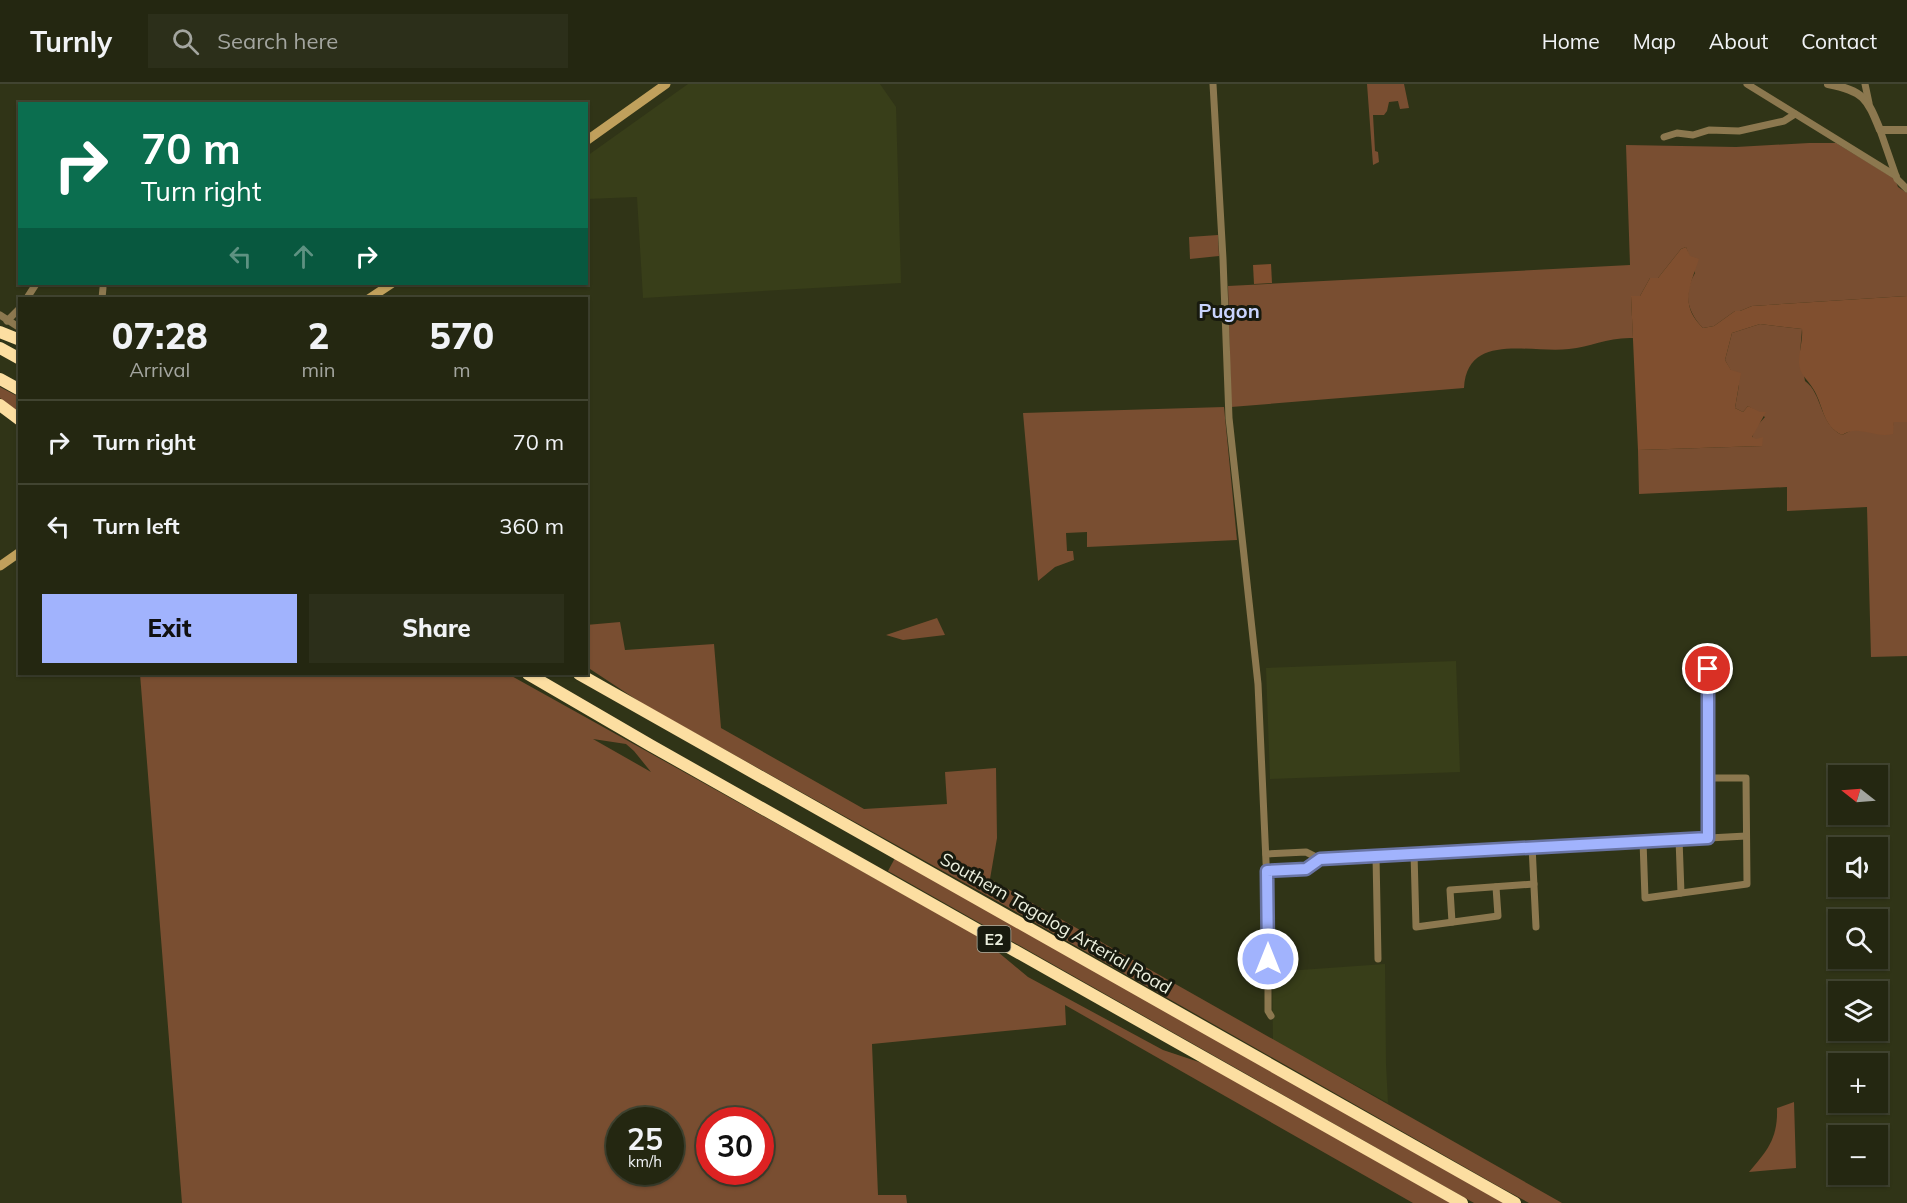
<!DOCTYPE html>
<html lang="en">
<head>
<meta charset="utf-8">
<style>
	:root { --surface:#242711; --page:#2c2f1a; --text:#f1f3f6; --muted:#a3a59f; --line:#414431; --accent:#a1b3fd }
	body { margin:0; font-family:Mulish,sans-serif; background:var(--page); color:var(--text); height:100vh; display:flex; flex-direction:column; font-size:22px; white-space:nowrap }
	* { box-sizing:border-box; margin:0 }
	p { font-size:20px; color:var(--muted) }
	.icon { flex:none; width:33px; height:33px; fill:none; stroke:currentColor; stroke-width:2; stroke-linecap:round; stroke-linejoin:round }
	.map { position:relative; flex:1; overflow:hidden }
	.sheet { position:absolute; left:18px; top:213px; width:570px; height:378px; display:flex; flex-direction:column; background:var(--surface); border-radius:0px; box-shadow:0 2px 4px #0004,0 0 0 2px var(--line) }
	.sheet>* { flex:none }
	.hud { position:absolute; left:18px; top:18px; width:570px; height:183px; border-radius:0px; box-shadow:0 2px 4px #0004,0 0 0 2px var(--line); background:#0b6e4f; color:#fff; overflow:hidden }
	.needle { width:39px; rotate:287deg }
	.tools { position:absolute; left:1828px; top:681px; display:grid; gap:12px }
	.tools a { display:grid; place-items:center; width:60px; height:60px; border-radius:0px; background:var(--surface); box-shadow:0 2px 4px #0004,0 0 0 2px var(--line); font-size:30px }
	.speed { position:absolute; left:606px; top:1023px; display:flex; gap:12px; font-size:30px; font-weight:700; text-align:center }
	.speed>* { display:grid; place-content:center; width:78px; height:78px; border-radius:50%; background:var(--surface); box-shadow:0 2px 4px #0004,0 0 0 2px var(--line); line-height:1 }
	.speed small { font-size:15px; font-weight:400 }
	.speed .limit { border:9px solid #d22; background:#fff; color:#111 }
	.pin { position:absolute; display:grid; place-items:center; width:51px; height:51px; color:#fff; margin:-26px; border:3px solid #fff; border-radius:50%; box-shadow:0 2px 6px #0007 }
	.me { position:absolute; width:66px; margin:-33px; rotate:0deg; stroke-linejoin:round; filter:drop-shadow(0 0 4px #0008) }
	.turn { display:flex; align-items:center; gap:21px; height:126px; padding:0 24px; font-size:27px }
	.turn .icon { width:78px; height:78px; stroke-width:2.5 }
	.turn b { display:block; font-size:42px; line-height:51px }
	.lanes { display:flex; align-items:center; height:57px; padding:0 24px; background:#0003; justify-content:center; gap:30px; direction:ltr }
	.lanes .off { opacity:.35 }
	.eta { display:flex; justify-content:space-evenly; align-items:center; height:102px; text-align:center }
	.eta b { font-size:36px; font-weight:800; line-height:42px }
	.primary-button { display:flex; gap:12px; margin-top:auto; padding:12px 24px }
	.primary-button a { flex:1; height:69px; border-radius:0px; background:var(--accent); color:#111; font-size:24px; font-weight:800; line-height:69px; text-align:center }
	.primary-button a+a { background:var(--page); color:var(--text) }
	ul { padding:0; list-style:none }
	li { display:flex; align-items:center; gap:18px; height:84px; padding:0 24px; border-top:2px solid var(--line) }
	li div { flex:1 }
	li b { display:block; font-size:22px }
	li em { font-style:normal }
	header { display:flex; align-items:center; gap:36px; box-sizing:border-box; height:84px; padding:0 30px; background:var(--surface); border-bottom:2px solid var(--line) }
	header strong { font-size:28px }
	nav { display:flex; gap:33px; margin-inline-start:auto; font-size:21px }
	.search { width:420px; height:54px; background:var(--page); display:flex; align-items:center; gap:15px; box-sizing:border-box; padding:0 21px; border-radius:0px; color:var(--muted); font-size:22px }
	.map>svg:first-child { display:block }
</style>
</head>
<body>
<header>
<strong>Turnly</strong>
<div class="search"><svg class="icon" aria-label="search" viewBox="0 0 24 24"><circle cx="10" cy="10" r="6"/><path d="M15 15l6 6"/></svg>Search here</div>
<nav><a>Home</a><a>Map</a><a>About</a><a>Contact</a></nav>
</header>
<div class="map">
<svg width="1907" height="1119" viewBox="0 0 1907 1119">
	<rect width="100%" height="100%" fill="#303417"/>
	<g fill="#383e19">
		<path d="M 688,0 L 880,0 L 896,23 L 901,199 L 643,214 L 637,113 L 587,115 L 587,72 Z"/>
		<path d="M 1456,577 L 1460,688 L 1270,695 L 1266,584 Z"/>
		<path d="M 1385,880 L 1386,980 L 1388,1019 L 1273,956 L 1272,888 Z"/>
	</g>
	<g fill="#794e31" fill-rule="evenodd">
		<path d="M 1367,0 L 1404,0 L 1409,24 L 1400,25 L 1398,17 L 1389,18 L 1387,27 L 1384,31 L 1373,31 L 1375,67 L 1378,68 L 1379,78 L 1373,81 Z"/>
		<path d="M 1809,59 L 1836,59 L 1895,95 L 1898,103 L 1907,109 L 1907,212 L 1752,222 L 1740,227 L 1735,227 L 1714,242 L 1703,244 C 1687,228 1683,209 1695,189 L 1686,163 L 1681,165 L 1658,194 L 1650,194 L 1640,212 L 1631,212 L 1633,254 C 1608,253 1591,263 1569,265 C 1532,270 1467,247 1464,304 L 1231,323 L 1228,202 L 1630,181 L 1626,61 L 1736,63 Z"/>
		<path d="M 1218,151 L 1219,172 L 1190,175 L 1189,153 Z"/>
		<path d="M 1760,240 L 1802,245 L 1800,269 L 1805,297 C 1823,310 1819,340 1842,351 L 1854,345 L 1892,346 L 1894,338 L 1907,338 L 1907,572 L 1871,573 L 1867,423 L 1787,427 L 1787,403 L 1639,410 L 1638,366 L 1762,362 L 1752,354 L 1755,344 L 1765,333 L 1748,322 L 1743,328 L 1735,324 L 1739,301 L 1725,276 L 1732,249 Z"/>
		<path d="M 0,303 L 19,313 L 19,330 L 0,314 Z"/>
		<path d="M 1224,323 L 1237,456 L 1087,463 L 1087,448 L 1066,449 L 1067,467 L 1073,467 L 1074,476 L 1055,483 L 1038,497 L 1023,329 Z"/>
		<path d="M 937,534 L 945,551 L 903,556 L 886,551 Z"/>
		<path d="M 620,538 L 625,566 L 714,560 L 721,644 L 864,725 L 947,720 L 945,688 L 996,684 L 997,754 L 990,795 L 1562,1119 L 1529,1119 L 1498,1102 L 995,816 L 643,620 L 587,583 L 586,541 Z"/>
		<path d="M 140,590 L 508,590 L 980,853 L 1028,893 L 1163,966 L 1205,980 L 1451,1119 L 1413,1119 L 1065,921 L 1066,941 L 872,960 L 878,1111 L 906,1111 L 907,1119 L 182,1119 ZM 593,655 L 626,660 L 634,667 L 651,688 ZM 620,1036 L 670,1036 L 670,1088 L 620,1088 ZM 710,1036 L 760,1036 L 760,1088 L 710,1088 Z"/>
		<path d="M 895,774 L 1506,1119 L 1474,1119 L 888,787 Z"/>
		<path d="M 1794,1018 L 1796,1084 L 1749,1088 C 1768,1066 1778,1054 1777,1024 Z"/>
	</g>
	<g fill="#804f2f">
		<path d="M 1686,163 L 1690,172 L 1699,175 C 1690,202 1679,221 1703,244 L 1714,242 L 1735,227 L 1740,227 L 1752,222 L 1907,212 L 1907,338 L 1894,338 L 1893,350 C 1874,355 1859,340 1842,351 C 1821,341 1824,320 1812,303 C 1807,295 1800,291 1799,279 C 1799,267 1803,256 1802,245 L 1760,240 L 1732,249 L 1725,276 L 1731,286 L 1741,289 L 1735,324 L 1743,328 L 1748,322 L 1760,328 L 1766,328 L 1752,353 L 1756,355 L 1763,353 L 1762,362 L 1638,366 L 1631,212 L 1640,212 L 1650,194 L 1658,194 L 1681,165 Z"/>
		<path d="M 1271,180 L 1272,199 L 1254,200 L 1253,181 Z"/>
	</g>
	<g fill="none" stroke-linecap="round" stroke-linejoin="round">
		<g stroke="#8c784f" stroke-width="7">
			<path d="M 1213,0 L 1223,175 L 1229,334 L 1258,600 L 1268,822 L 1268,927 L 1271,932"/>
			<path d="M 1747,0 L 1896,92"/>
			<path d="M 1865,0 L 1869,19"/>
			<path d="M 1880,46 L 1897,95 L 1907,105"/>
			<path d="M 1664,53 L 1677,49 L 1693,51 L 1709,46 L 1739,47 L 1784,37 L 1795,30"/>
			<path d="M 27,214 L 36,200"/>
			<path d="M 102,214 L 103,204"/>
			<path d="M 0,231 L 20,244"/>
			<path d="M 7,237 L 20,224"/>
			<path d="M 1708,585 L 1708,754"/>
			<path d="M 1679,755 L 1681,809"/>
			<path d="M 1643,757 L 1645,814 L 1747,800 L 1746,694 L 1708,694"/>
			<path d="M 1532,762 L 1536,843"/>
			<path d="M 1414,769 L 1416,843 L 1498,832 L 1496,803"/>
			<path d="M 1266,770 L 1306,768 L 1320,775"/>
			<path d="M 1376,772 L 1378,875"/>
			<path d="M 1267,787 L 1307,785 L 1320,775 L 1746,752"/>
			<path d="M 1452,838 L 1450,806 L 1534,800"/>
		</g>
		<path stroke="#8c784f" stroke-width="8" d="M 1828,0 C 1864,7 1867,14 1880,46 L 1907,46"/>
		<g stroke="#c0a05c" stroke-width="9">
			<path d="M 586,57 L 666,0"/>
			<path d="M 370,214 L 391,200"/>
			<path d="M 0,482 L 20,468"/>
		</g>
		<g stroke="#fcdea1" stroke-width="12">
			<path d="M 0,248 L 20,256"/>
			<path d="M 0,264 L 20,275"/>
			<path d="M 0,295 L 20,306"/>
			<path d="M 0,321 L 20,336"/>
			<path d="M 528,590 L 650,661 L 1462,1119"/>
			<path d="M 579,590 L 1515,1119"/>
		</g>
	</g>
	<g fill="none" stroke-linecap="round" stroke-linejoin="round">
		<g stroke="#6974a4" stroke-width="15">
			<path id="route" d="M 1268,875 L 1267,787 L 1306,785 L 1320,775 L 1708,754 L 1708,585"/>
		</g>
		<use href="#route" stroke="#a1b3fd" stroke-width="10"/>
	</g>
	<g text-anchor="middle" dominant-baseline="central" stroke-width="6" stroke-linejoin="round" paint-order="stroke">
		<rect fill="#181a0e" stroke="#acafa0" stroke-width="1.5" x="977.5" y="842" width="33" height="26" rx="4.5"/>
		<g font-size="16" font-weight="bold" fill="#ebefde">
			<text x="994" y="855">E2</text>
		</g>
		<g font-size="18" fill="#ebefde" stroke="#181a0e">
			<text transform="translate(1056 839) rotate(30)">Southern Tagalog Arterial Road</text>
		</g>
		<g font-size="20" font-weight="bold" fill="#c9d4fe" stroke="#181a0e">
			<text x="1229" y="226">Pugon</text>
		</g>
	</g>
</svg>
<div class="tools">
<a><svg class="needle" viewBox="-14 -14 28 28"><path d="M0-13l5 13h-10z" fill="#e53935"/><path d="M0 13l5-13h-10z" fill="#a3a59f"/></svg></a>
<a><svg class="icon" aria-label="sound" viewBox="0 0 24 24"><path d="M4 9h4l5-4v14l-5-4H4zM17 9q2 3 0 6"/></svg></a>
<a><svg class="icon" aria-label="search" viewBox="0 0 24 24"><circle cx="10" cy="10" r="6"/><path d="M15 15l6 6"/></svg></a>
<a><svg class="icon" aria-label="layers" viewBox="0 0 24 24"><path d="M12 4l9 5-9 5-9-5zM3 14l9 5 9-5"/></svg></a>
<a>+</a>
<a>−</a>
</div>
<div class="speed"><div>25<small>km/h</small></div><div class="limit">30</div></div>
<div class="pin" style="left:1708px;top:585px;background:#d93025"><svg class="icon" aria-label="arrive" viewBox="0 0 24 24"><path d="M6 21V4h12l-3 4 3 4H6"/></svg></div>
<svg class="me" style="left:1268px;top:875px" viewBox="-20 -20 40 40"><circle r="17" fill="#a1b3fd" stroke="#fff" stroke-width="3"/><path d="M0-11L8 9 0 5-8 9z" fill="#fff"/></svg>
<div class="hud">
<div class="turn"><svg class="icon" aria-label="right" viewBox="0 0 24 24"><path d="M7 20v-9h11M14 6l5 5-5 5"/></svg><div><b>70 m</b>Turn right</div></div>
<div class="lanes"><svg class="icon off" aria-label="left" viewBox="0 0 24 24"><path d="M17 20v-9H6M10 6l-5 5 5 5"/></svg><svg class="icon off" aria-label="ahead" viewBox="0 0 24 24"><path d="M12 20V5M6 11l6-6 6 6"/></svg><svg class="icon" aria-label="right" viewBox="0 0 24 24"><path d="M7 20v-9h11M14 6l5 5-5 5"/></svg></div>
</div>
<section class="sheet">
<div class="eta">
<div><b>07:28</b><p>Arrival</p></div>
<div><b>2</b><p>min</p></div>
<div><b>570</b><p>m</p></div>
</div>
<ul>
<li><svg class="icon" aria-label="right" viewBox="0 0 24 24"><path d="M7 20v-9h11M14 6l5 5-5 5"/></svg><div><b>Turn right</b></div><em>70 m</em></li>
<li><svg class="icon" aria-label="left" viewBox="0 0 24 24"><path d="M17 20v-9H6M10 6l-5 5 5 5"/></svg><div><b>Turn left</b></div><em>360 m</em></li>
</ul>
<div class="primary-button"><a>Exit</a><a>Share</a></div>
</section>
</div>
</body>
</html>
